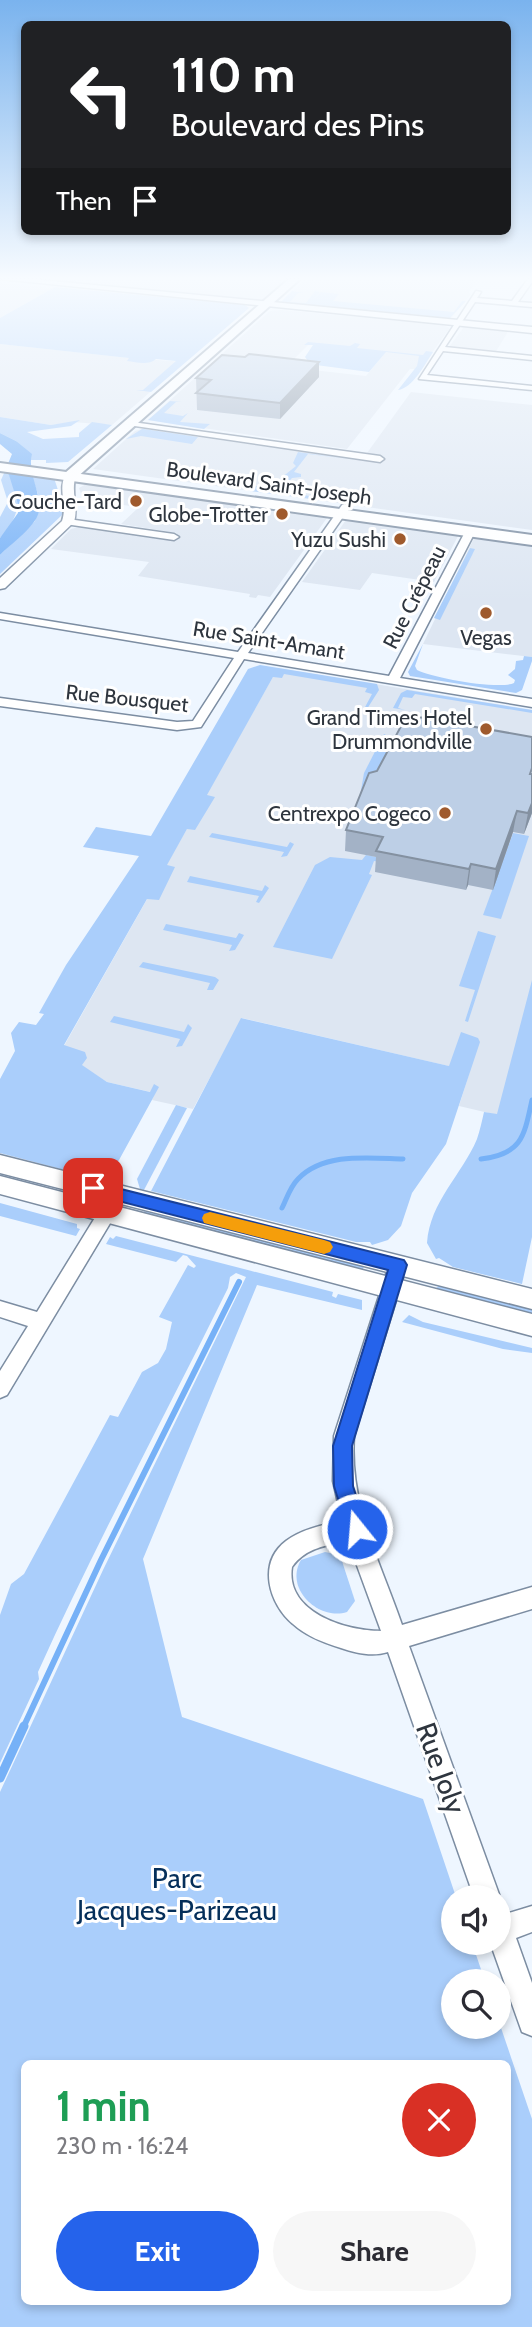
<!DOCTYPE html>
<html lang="en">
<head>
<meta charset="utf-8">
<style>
	:root { --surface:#fff; --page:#f7f7f7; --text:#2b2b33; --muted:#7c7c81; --accent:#2563eb }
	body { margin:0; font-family:Cabin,sans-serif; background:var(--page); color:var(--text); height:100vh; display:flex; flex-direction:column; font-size:26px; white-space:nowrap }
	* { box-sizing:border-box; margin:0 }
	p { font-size:23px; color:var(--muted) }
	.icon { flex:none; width:38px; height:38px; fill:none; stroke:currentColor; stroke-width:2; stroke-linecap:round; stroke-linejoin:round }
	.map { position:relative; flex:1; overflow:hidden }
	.details { position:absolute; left:21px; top:2060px; width:490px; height:245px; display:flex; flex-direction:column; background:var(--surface); border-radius:10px; box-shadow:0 4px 10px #0003 }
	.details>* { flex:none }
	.guide { position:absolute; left:21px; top:21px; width:490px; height:214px; border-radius:10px; box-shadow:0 4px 10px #0003; background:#202124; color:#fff; overflow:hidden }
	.fabs { position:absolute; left:441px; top:1885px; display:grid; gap:14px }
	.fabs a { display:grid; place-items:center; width:70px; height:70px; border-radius:50%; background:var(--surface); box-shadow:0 4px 10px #0003; font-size:35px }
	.pin { position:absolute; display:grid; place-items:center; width:60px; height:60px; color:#fff; margin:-30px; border-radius:14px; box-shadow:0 4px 10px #0006 }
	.me { position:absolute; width:77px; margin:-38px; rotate:343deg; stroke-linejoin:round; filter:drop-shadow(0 0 5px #0008) }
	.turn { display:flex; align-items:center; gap:24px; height:147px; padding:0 35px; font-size:32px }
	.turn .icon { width:91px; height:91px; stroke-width:2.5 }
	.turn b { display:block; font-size:49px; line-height:60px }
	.then { display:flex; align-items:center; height:66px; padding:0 35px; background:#0003; gap:14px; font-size:26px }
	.round { display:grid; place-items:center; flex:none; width:74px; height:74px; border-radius:37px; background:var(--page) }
	.overview { display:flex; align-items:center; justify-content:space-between; height:119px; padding:0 35px }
	h1 { font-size:42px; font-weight:800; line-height:52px; color:#1e9e55 }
	.action { display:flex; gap:14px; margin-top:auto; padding:14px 35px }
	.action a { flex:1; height:80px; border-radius:42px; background:var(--accent); color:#fff; font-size:28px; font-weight:800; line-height:80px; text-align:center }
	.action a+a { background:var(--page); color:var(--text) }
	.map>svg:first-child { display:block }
</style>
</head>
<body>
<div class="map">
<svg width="532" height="2327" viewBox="0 0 532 2327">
	<rect width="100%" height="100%" fill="#eef6ff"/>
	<g fill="#dde6f2" fill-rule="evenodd">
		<path d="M 32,279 L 286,279 L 263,299 L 253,300 Z"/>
		<path d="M 305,279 L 478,279 L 469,292 L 471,294 L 451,318 L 281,302 Z"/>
		<path d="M 0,283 L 53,288 L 0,318 Z"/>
		<path d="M 281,310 L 440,324 L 450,328 L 420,369 L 410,369 L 347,449 L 148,420 L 270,311 ZM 308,345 L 313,345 L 385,353 L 366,376 L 286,367 Z"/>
		<path d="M 464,327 L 472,327 L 509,330 L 495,353 L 449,347 Z"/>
		<path d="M 0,344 L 130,358 L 185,362 L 112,425 L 72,422 L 51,425 L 0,417 Z"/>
		<path d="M 411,392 L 532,405 L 532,530 L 93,469 L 135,431 L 142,429 L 377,462 L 382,455 L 367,453 Z"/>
		<path d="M 88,483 L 325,515 L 327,518 L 270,597 L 258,595 L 256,598 L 249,597 L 250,594 L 138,576 L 149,562 L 51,549 L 71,529 L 79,527 L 166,540 L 171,540 L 177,533 L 121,524 L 139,507 L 83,500 L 79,488 Z"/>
		<path d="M 352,519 L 455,534 L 458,536 L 434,582 L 372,573 L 360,590 L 302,582 L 346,520 Z"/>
		<path d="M 478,537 L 532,544 L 532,657 L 423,644 L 474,538 Z"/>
		<path d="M 278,668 L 532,710 L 532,1123 L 459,1106 L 470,1071 L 242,1018 L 193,1109 L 152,1100 L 155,1093 L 107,1082 L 81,1065 L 64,1046 Z"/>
	</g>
	<g fill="#aacefb" fill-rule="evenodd">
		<path d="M 55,287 L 245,305 L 249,308 L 151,392 L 136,390 L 143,390 L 176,361 L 156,359 C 148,366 136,362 127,361 L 129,358 L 0,344 L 0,318 Z"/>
		<path d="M 292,291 L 305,293 L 298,293 L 290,302 L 306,303 L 315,291 L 320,292 L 314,299 L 321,292 L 339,294 L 333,301 L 454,312 L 462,301 L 466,301 L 450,318 L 281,302 Z"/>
		<path d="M 308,342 L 350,346 L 355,343 L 360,344 L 357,348 L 423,355 L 426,351 L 433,352 C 425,364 413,388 398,390 L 417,366 L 419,356 L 386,352 L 369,372 L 316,365 L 308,361 L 305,357 L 313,345 L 304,345 Z"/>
		<path d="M 170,401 L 182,402 L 176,402 L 164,413 L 183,416 L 188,413 L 180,422 L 210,424 L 204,429 L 148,420 Z"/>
		<path d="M 0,417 L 51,425 L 80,420 L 71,426 L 27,432 L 43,439 L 79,437 L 79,433 L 92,422 L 112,425 L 68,462 L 46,463 L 46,460 L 29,460 L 16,441 L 0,433 Z"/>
		<path d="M 142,429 L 144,429 L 198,437 L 192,444 L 141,436 L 126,439 Z"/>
		<path d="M 298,452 L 349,459 L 308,454 L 294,472 L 301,474 L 301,477 L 292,478 L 281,490 L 314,497 L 312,499 L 251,491 L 256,486 L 278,487 L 283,481 L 279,480 L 281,478 L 296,466 L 293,463 Z"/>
		<path d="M 5,471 C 28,490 18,520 0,538 L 0,517 L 8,502 L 1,480 Z"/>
		<path d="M 31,474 L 54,478 L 63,505 L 62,515 L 0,574 L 0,555 L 35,521 L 40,500 Z"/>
		<path d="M 470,548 L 475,549 L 440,620 L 434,618 Z"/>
		<path d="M 423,644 L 415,666 L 417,670 C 433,678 499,690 514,683 L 515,680 L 508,675 L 515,669 L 516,661 L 523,660 L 524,656 L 532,657 L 532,661 L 522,690 L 516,693 L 410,676 L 408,672 Z"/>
		<path d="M 260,665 L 377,684 L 379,690 L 367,709 L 364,709 L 372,694 L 365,692 L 367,688 L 284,674 L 282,678 L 273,677 L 207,795 L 215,797 L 195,830 L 187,829 L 167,865 L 175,867 L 159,900 L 147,899 L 64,1045 L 85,1052 L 87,1058 L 82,1065 L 107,1082 L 150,1092 L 154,1084 L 159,1087 L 113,1171 L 99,1179 L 0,1153 L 0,1079 L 15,1051 L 11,1033 L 19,1022 L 36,1025 L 44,1014 L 39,1013 L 66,965 L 139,856 L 83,847 L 96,827 L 151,836 L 248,669 Z"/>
		<path d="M 407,690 L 532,710 L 532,713 L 415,694 L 412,698 L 403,697 L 398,708 L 405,710 L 393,708 L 401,693 Z"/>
		<path d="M 384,734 L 396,740 L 360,796 L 364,773 Z"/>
		<path d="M 212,833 L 287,847 L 290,842 L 294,844 L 287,856 L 281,857 L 284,852 L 209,837 Z"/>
		<path d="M 513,833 L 529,836 L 501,919 L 483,915 Z"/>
		<path d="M 366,855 L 381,858 L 380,862 L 374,861 L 369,874 L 372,875 L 332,959 L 273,947 L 315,865 L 330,857 L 362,860 Z"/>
		<path d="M 190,876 L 262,891 L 265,885 L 269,888 L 259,903 L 256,902 L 259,896 L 187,882 Z"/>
		<path d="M 166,924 L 236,938 L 239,933 L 244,935 L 235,950 L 229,951 L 232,945 L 163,930 Z"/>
		<path d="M 478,931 L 496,936 L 468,1022 L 465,1021 L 475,990 L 459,986 Z"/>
		<path d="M 143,962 L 215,977 L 219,980 L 213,990 L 207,990 L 210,983 L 139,967 Z"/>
		<path d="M 532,980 L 532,1237 L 522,1284 L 453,1267 L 439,1258 L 436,1259 L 427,1243 C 430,1201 462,1175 477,1139 C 480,1130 482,1121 484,1112 L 497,1114 Z"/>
		<path d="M 114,1016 L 184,1032 L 188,1024 L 192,1028 L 182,1046 L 176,1047 L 180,1039 L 110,1022 Z"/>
		<path d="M 241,1018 L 449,1066 L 461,1032 L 478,1038 L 480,1042 L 446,1144 L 412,1193 L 401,1226 L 388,1240 L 372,1245 L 370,1242 L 356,1242 L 151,1191 Z"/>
		<path d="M 176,1105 L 187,1108 L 144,1190 L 140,1189 L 137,1179 Z"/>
		<path d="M 0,1203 L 77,1224 L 77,1228 L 80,1229 L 76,1236 L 0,1216 Z"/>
		<path d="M 144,1211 L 364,1266 L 362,1272 L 143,1214 Z"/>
		<path d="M 116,1236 L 333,1292 L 332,1296 L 336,1298 L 338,1294 L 362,1300 L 362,1310 L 257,1285 L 143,1559 L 182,1717 L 423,1799 L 456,1897 L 453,1897 L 453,1942 L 472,1943 L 485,1981 L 453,1981 L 453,2026 L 499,2026 L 499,2022 L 532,2119 L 532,2327 L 0,2327 L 0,1792 L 103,1570 L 246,1277 L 236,1273 L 230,1277 L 228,1288 C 165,1416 97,1541 38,1672 L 39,1679 L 0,1763 L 0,1615 L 11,1584 L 24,1574 L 110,1415 L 118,1417 L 142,1372 L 158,1363 L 166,1349 L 172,1322 L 159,1317 L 188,1265 L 194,1268 L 196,1266 L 187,1256 L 183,1255 L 176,1262 L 106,1244 L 110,1237 L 113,1239 ZM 24,2063 L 508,2063 L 508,2301 L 24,2301 Z"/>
		<path d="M 440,1285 L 532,1306 L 532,1316 L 437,1292 L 435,1289 Z"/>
		<path d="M 409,1315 L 423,1322 L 532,1348 L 532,1353 L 503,1349 L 402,1322 Z"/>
		<path d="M 325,1552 L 340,1555 L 355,1601 L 347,1612 C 318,1621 284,1588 301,1560 Z"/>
	</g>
	<path fill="#76b1f7" d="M 0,433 L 16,441 L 32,454 C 26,475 47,500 36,519 C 28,532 11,544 0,555 L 0,538 L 18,513 L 19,507 L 9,475 L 5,471 L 12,454 L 0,444 Z"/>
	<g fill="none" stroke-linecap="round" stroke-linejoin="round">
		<g stroke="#76b1f7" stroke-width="5">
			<path d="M 481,1159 C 522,1154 524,1137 532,1100"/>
			<path d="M 282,1208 C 287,1198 290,1187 298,1179 C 324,1152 369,1158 403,1159"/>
		</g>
		<path stroke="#76b1f7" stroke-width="6" d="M 23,1728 L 101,1560 L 239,1282"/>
		<path stroke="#76b1f7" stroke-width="9" d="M 0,1778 L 24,1726"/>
		<g stroke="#7c8da2" stroke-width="3">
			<g id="minor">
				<path d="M 528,279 L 532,279 L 532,282 L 518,302 L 532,303 L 532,307 L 475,302 L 445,347 L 532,356 L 532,360 L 443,351 L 427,375 L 532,386 L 532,390 L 419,379 L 476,291 L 481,292 L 477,298 L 512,301 Z"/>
				<path d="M 125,421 L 380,456 L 384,459 L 380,462 L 128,425 Z"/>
				<path d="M 345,504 L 350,507 L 248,653 L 389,676 L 465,532 L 470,529 L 475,532 L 400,678 L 532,699 L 532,707 L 244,659 L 201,727 L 177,730 L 0,706 L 0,698 L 177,722 L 193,721 L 234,658 L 0,619 L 0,613 L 238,652 L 342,505 Z"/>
				<path d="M 68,519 L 174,534 L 179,537 L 174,540 L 65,524 L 63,522 Z"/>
				<path d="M 118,1188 L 124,1190 L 127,1195 L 7,1395 L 0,1398 L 0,1371 L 28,1326 L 0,1317 L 0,1301 L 37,1312 L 112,1190 Z"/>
				<path d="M 398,1257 L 405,1260 L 407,1265 L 354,1436 C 349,1505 380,1561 402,1625 L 532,1587 L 532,1609 L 409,1646 L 500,1897 L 499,1901 L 499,1897 L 474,1897 L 388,1652 C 372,1657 356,1653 341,1648 C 324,1643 306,1636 293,1624 C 269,1604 257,1563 286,1541 C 302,1529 323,1525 342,1521 L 333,1481 L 334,1436 L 389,1265 L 391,1260 ZM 348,1541 L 381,1631 C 345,1631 285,1612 292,1567 C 305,1548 327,1545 348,1541 Z"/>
				<path d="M 532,1906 L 532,1932 L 516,1938 L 532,1983 L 532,2036 L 522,2032 L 490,1942 L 499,1942 L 499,1916 Z"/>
			</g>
		</g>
		<g stroke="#7c8da2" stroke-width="3">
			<g id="tertiary">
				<path d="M 0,279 L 31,279 L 532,327 L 532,333 Z"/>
				<path d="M 66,474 L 76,476 C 70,491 79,506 74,522 L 5,588 L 0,589 L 0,578 L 62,521 C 68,504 57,489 66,474 Z"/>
				<path d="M 0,1155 L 532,1289 L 532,1309 L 0,1173 Z"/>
				<path d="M 0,1176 L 532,1314 L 532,1336 L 0,1194 Z"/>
			</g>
		</g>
		<g stroke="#7c8da2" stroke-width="4">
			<path id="secondary" d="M 289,279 L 300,279 L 75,479 L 65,479 L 65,473 Z"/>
		</g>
		<g stroke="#7c8da2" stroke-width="4">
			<path id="primary" d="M 0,463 L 532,535 L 532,545 L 0,471 Z"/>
		</g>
		<use href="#minor" fill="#fff" fill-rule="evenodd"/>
		<use href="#tertiary" fill="#fff" fill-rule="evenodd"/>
		<use href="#secondary" fill="#fff" fill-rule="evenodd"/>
		<use href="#primary" fill="#fff" fill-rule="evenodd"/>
	</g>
	<g fill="#a3b2c6">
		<path d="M 245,357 L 319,377 L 280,419 L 197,410 L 196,378 Z"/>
		<path d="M 377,771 L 532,813 L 524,834 L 513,832 L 493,890 L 468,885 L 466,890 L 375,872 L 376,857 L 345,851 L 346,830 Z"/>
	</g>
	<g fill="#8491a1">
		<path d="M 319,362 L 319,377 L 280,419 L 280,403 Z"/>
		<path d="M 532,803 L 532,813 L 524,834 L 528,813 Z"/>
		<path d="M 517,811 L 513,832 L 493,890 L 496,869 Z"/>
		<path d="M 471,864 L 468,885 L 466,890 L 469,869 Z"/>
	</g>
	<g fill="#bdcfe6" stroke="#8491a1" stroke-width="2">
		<path d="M 249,354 L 319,362 L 280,403 L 196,393 L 211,380 L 196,378 L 222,355 L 245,357 Z"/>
		<path d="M 407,715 L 532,737 L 532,768 L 530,774 L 532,774 L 532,803 L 528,813 L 517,811 L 496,869 L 471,864 L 469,869 L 376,851 L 383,837 L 346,830 L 369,773 L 377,771 Z"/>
	</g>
	<linearGradient id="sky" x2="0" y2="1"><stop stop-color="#7ab3ee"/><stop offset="0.46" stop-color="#f7fbff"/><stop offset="1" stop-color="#f7fbff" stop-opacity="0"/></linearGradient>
	<rect width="532" height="605" fill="url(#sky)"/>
	<path fill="#2563eb" stroke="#184099" stroke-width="2" d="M 93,1182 L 404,1260 L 407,1265 L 352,1446 L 353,1486 L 367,1529 L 364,1536 L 357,1538 L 350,1536 L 347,1529 L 334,1486 L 333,1446 L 388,1270 L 87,1193 L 85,1188 Z"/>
	<path fill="#f59e0b" d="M 210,1212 L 324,1240 L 330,1242 L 333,1247 L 330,1252 L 324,1254 L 204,1223 L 202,1218 L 204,1214 Z"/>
	<g fill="#9f5a2d" stroke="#fff" stroke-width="2.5">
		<circle cx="136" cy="501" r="7"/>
		<circle cx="282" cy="514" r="7"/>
		<circle cx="400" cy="539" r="7"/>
		<circle cx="486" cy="613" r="7"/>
		<circle cx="486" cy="729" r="7"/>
		<circle cx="445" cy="813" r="7"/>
	</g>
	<g text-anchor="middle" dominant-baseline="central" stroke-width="6" stroke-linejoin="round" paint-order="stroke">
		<g font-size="21" fill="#2e353e" stroke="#fff">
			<text transform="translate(269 483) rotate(8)">Boulevard Saint-Joseph</text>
			<text transform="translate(414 597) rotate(-63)">Rue Crépeau</text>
			<text transform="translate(269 640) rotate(9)">Rue Saint-Amant</text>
			<text transform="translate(127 698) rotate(6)">Rue Bousquet</text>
		</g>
		<g font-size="21" fill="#2e353e" stroke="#fff" text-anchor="end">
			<text x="122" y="501">Couche-Tard</text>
			<text x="268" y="514">Globe-Trotter</text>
			<text x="386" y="539">Yuzu Sushi</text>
			<text x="486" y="637" text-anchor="middle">Vegas</text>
			<text x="472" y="717">Grand Times Hotel<tspan x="472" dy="24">Drummondville</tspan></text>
			<text x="431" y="813">Centrexpo Cogeco</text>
		</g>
		<g font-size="28" fill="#2e353e" stroke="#fff">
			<text transform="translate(441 1768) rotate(70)">Rue Joly</text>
		</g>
		<g font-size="28" fill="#052f5a" stroke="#fff">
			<text x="177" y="1878">Parc<tspan x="177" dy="32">Jacques-Parizeau</tspan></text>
		</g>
	</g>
</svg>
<div class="fabs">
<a><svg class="icon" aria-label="sound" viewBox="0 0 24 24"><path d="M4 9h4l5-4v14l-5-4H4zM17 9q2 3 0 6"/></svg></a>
<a><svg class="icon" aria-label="search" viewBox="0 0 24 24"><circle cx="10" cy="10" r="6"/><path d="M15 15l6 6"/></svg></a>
</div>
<div class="pin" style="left:93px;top:1188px;background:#d93025"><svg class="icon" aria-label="arrive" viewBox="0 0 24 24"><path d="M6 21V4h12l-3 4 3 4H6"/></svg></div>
<svg class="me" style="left:357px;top:1529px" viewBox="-20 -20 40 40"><circle r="17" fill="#2563eb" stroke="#fff" stroke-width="3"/><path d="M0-11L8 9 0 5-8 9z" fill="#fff"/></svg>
<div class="guide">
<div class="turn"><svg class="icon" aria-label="left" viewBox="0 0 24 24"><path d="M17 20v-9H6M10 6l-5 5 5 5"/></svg><div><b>110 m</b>Boulevard des Pins</div></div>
<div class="then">Then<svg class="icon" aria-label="arrive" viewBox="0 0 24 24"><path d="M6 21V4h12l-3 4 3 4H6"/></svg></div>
</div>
<section class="details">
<div class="overview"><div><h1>1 min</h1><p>230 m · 16:24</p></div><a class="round" style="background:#d93025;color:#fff"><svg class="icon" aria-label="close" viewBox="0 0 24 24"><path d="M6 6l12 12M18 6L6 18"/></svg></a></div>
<div class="action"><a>Exit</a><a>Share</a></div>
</section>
</div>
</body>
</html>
